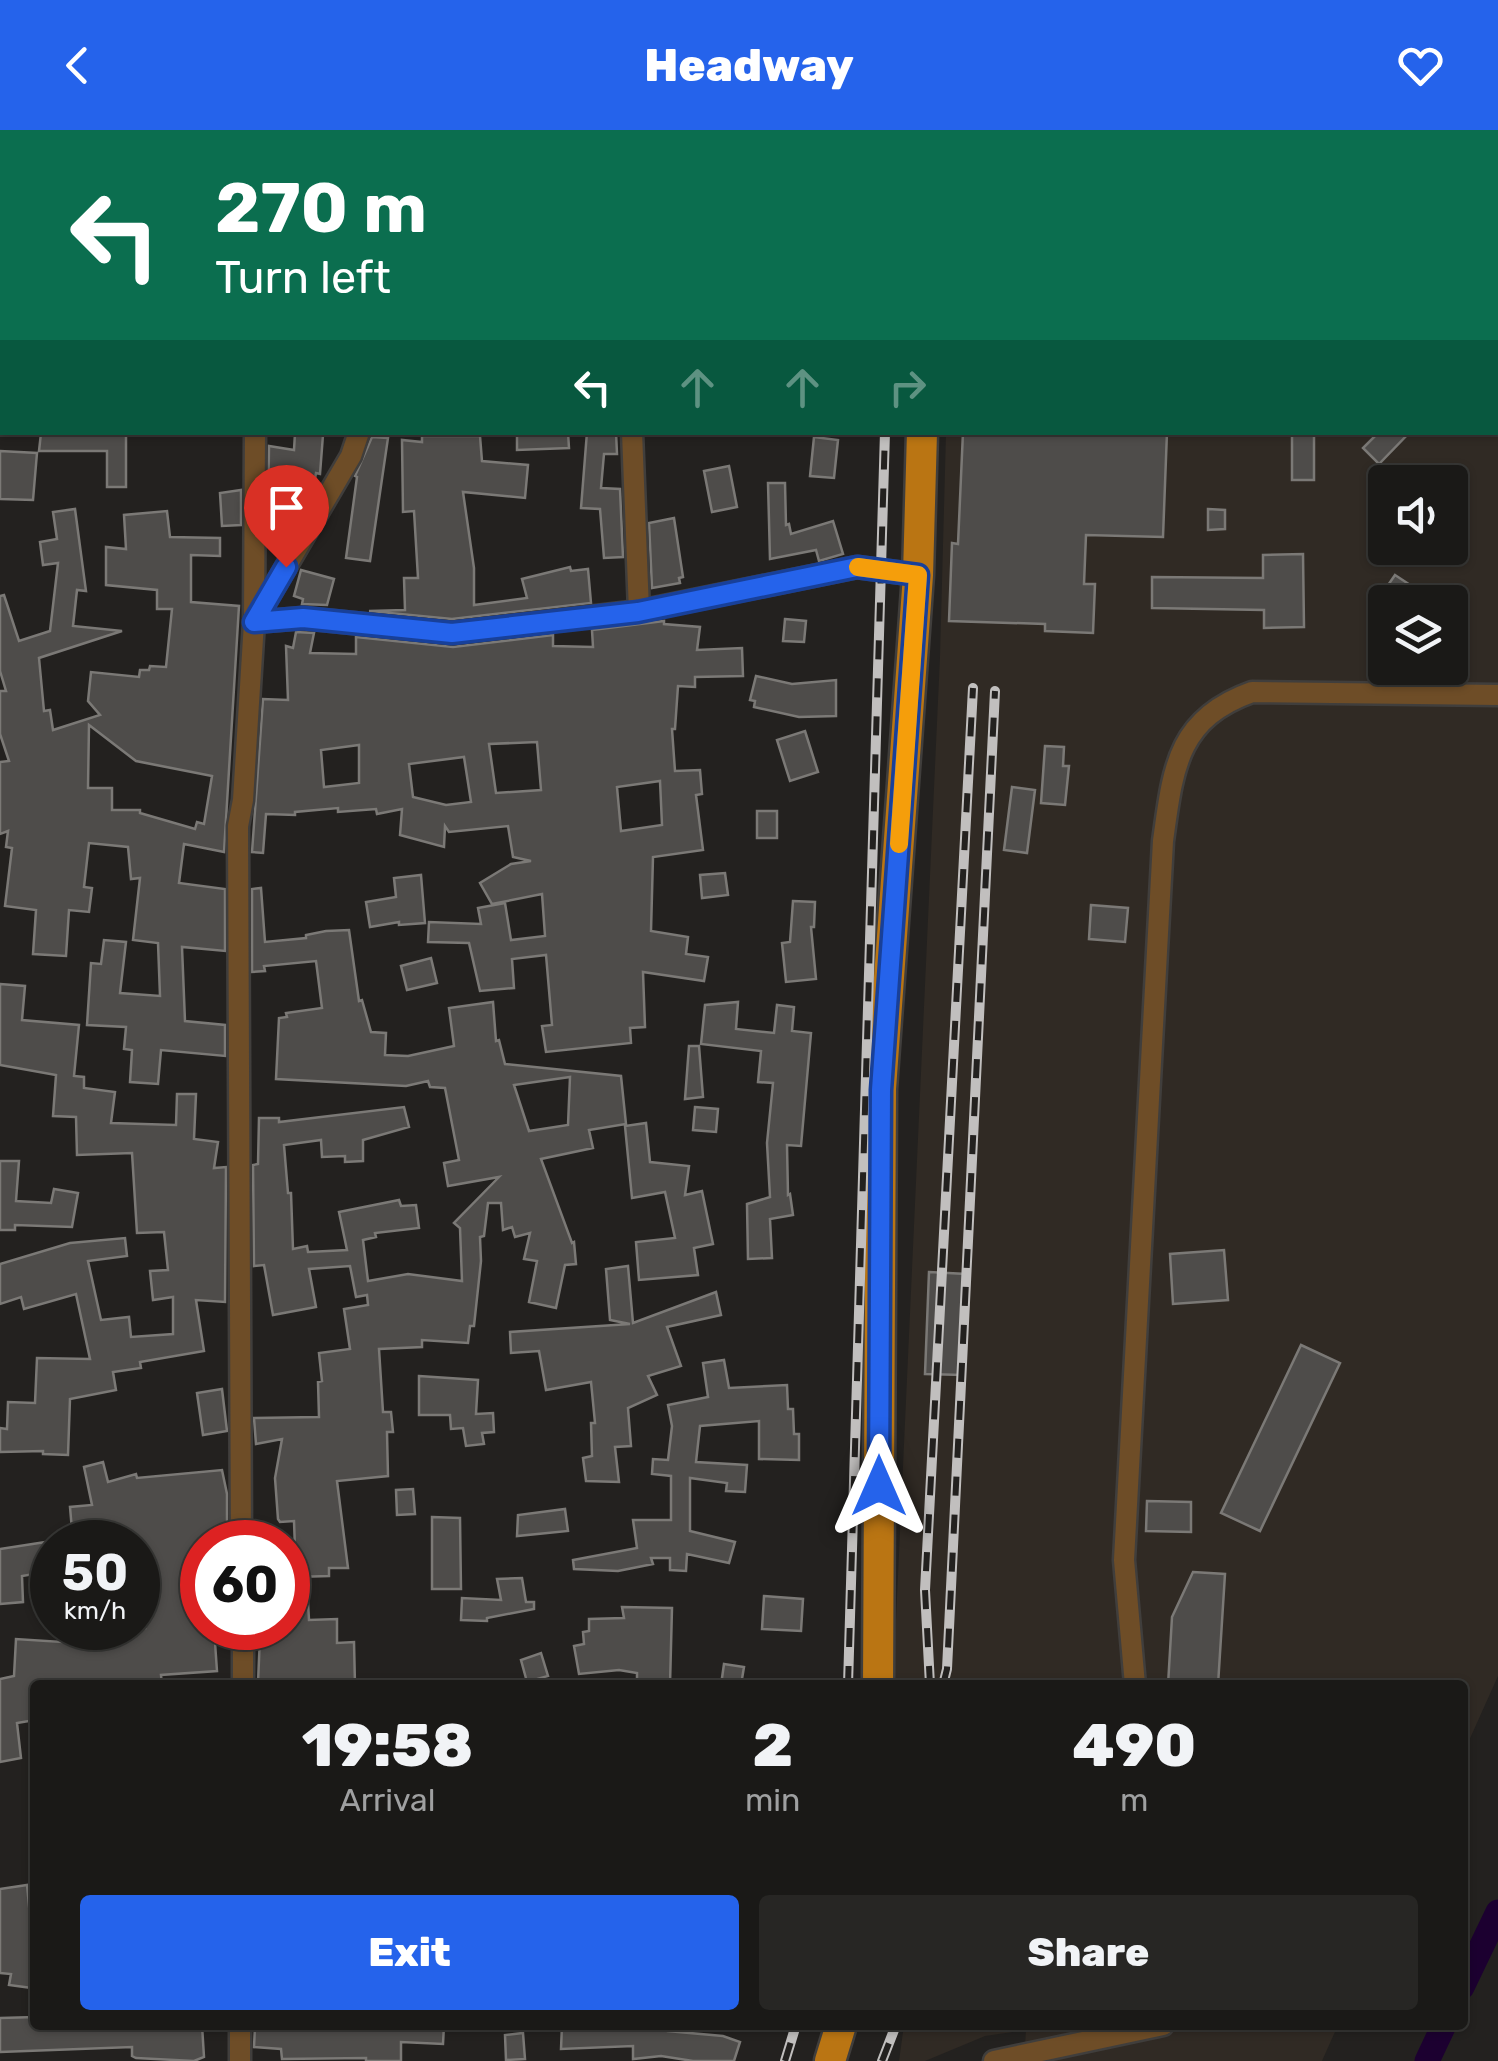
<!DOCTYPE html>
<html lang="en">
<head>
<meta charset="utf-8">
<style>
	:root { --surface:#1a1917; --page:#272624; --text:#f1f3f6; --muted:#9fa0a1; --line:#383836; --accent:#2563eb }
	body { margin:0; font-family:Rubik,sans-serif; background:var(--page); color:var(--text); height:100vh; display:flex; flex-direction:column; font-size:38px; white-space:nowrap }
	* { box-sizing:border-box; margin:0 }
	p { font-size:32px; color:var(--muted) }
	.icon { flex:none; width:55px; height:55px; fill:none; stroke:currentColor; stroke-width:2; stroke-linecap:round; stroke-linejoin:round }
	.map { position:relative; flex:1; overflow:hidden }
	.sheet { position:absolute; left:30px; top:1550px; width:1438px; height:350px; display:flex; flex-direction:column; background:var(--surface); border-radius:10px; box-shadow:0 2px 8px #0004,0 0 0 2px var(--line) }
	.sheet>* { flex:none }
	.guide { position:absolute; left:0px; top:0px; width:1500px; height:305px; box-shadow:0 2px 8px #0004,0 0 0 2px var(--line); background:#0b6e4f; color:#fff; overflow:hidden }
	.tools { position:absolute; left:1368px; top:335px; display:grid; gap:20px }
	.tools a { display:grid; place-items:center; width:100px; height:100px; border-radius:10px; background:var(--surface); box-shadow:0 2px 8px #0004,0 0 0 2px var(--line); font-size:50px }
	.speed { position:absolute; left:30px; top:1390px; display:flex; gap:20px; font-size:50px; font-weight:700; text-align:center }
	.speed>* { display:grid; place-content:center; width:130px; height:130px; border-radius:50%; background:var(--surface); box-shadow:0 2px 8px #0004,0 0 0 2px var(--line); line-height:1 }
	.speed small { font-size:25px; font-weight:400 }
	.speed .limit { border:15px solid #d22; background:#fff; color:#111 }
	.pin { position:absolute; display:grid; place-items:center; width:85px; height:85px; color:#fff; margin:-102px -42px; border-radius:50% 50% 50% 0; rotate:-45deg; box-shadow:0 0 10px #0007 }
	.pin .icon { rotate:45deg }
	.me { position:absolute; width:110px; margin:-55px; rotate:0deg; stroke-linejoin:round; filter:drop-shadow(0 0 8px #0008) }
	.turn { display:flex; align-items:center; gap:35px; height:210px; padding:0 50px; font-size:45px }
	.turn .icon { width:130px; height:130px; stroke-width:2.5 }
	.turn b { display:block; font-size:70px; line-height:85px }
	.lanes { display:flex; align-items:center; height:95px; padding:0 50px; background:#0003; justify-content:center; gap:50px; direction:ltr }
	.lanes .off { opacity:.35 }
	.eta { display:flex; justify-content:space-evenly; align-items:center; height:170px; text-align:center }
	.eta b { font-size:60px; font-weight:800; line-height:70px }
	.cta { display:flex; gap:20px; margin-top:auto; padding:20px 50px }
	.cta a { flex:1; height:115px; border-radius:10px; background:var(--accent); color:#fff; font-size:40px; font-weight:800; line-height:115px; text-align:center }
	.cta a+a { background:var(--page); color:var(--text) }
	header { display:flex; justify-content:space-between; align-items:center; height:130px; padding:0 50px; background:var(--accent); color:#fff; font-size:45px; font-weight:800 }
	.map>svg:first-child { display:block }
</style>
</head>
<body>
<header><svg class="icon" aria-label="back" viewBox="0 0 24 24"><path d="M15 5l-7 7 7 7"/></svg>Headway<svg class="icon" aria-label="heart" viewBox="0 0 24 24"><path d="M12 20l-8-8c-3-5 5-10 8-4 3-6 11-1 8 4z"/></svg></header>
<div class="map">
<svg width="1498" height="1931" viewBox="0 0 1498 1931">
	<rect width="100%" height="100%" fill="#23211f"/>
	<g fill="#302a24" fill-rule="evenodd">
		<path d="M 955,0 L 1498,0 L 1498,1546 L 1463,1624 L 1462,1555 L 893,1555 L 940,527 L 946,303 L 1498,302 L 1498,2 L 955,2 ZM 1385,352 L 1450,352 L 1450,418 L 1385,418 ZM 1385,472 L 1450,472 L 1450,538 L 1385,538 Z"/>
		<path d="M 904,1895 L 1338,1895 L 1322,1931 L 1024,1931 L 1026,1900 L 985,1906 L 925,1931 L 899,1931 Z"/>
	</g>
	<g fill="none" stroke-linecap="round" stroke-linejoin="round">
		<g stroke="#1c0030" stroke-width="25">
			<path d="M 1462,1857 L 1498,1782"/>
			<path d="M 1427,1931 L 1444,1895"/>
		</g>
	</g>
	<g fill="#4e4c4a" stroke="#7b7976" stroke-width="2.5" fill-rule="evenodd">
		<path d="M 73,302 L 126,302 L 126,357 L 107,357 L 107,321 L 39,321 L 41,303 L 73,305 Z"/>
		<path d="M 517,302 L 568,302 L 569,318 L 517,320 Z"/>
		<path d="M 587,302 L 616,302 L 617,324 L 604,324 L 601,358 L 620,359 L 623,427 L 604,428 L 600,379 L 581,378 Z"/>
		<path d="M 963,302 L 1167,302 L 1163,407 L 1086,405 L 1084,454 L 1095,454 L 1093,503 L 1045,501 L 1045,494 L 949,491 L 952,413 L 958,414 Z"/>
		<rect x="1292" y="302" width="22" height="48"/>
		<path d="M 1379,302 L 1410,302 L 1379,334 L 1363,318 Z"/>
		<path d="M 295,303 L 323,305 L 320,344 L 316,343 L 312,365 L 303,380 L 278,379 L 276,391 L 268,392 L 269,316 L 294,320 Z"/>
		<path d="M 422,306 L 480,306 L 482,331 L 528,335 L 525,368 L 463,362 L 474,438 L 474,475 L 527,468 L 522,449 L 570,437 L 571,441 L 588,439 L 591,473 L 452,489 L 369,481 L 405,480 L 404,448 L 418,448 L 414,381 L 403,382 L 402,310 L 422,312 Z"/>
		<path d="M 372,307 L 388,308 L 370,431 L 346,428 L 357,347 L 355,346 Z"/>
		<path d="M 814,307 L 838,310 L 834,348 L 810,346 Z"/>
		<path d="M 0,321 L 37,323 L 33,370 L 0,369 Z"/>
		<path d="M 729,336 L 737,377 L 712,382 L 704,341 Z"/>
		<path d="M 768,353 L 785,353 L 786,395 L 789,394 L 791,404 L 833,391 L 843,424 L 819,431 L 816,420 L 770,429 Z"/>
		<path d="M 241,360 L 241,395 L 222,396 L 220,363 Z"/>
		<path d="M 75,379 L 86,461 L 77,460 L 73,496 L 122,501 L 39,528 L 44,581 L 50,580 L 53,600 L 100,585 L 88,571 L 91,542 L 139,547 L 140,540 L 149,540 L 150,536 L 166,537 L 172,479 L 157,479 L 157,460 L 106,455 L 106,417 L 126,419 L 124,385 L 167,381 L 170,407 L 220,408 L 220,426 L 191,425 L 191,472 L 239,476 L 224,722 L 184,714 L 179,753 L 225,759 L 225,821 L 182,817 L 185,891 L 225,895 L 225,926 L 161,920 L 158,954 L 130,952 L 132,920 L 124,919 L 126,897 L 87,895 L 91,833 L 101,834 L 104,810 L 126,812 L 120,863 L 160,866 L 158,813 L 133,810 L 140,748 L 131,749 L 128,717 L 89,713 L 84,757 L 92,758 L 89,782 L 69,780 L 66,826 L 33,824 L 36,780 L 5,776 L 12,718 L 6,717 L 8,701 L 0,704 L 0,632 L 9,631 L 0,604 L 0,561 L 6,561 L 0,541 L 0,466 L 4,465 L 19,511 L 50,501 L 58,433 L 43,435 L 40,412 L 57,409 L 53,382 ZM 89,595 L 136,631 L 212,646 L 204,694 L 197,692 L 195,699 L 140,683 L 140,680 L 112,680 L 112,658 L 88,658 Z"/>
		<path d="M 1208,379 L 1225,380 L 1225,399 L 1208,400 Z"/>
		<path d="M 674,388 L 683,447 L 679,448 L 680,453 L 652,458 L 649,393 Z"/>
		<path d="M 1303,424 L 1304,497 L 1264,498 L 1264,480 L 1152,478 L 1152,447 L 1263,448 L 1263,425 Z"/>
		<path d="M 301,440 L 334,449 L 327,475 L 302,474 L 303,469 L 294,466 Z"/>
		<path d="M 1395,445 L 1436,472 L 1400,472 L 1386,458 Z"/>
		<path d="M 785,489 L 806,491 L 804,512 L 783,511 Z"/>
		<path d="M 664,491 L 664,494 L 700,497 L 697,520 L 742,518 L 743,546 L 695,547 L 695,557 L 678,556 L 675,599 L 672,599 L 675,641 L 700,640 L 702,664 L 696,665 L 703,720 L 653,727 L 651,801 L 688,807 L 686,824 L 708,827 L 704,851 L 643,842 L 645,897 L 630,898 L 631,913 L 546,922 L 542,896 L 552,895 L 546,825 L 512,829 L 514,858 L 480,861 L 469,813 L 428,812 L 429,792 L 481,794 L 478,778 L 505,773 L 511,810 L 545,806 L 542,764 L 492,774 L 480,753 L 511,734 L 531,731 L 513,727 L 508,696 L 449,702 L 445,696 L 444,717 L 400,705 L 402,679 L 377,684 L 376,679 L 338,682 L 338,678 L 295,682 L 295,685 L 266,684 L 263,723 L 252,722 L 263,569 L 288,570 L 286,516 L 293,518 L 296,502 L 314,503 L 310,523 L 356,524 L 356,507 L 453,517 L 553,505 L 553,516 L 593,517 L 592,500 ZM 537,612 L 541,660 L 496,663 L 489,614 ZM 359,615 L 359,653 L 324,657 L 321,620 ZM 464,627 L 471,672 L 446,675 L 413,667 L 409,634 ZM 660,651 L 662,695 L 621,701 L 617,657 Z"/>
		<path d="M 756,546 L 792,554 L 836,550 L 836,586 L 799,587 L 754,577 L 755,571 L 750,570 Z"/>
		<path d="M 805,601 L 818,642 L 790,651 L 777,610 Z"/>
		<path d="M 1045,616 L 1064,617 L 1063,636 L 1069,636 L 1065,675 L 1041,673 Z"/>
		<path d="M 1012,657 L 1035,660 L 1027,723 L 1004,720 Z"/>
		<rect x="757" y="681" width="20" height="27"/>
		<path d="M 725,743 L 728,765 L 702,768 L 700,745 Z"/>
		<path d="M 421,745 L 425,793 L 399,795 L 399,792 L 370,797 L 366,772 L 396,767 L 394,748 Z"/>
		<path d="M 261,758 L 265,812 L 306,808 L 306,805 L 326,801 L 349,800 L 359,871 L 362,870 L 371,902 L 386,903 L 385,925 L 408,926 L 454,916 L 449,878 L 493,872 L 496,911 L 499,910 L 505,934 L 621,946 L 626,994 L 589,1000 L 593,1018 L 541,1029 L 572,1113 L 574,1112 L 576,1134 L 565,1135 L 556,1178 L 529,1172 L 537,1131 L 524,1129 L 530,1103 L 515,1107 L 512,1097 L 503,1100 L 501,1073 L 488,1073 L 484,1106 L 480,1107 L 481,1131 L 474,1196 L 470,1196 L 468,1213 L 422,1210 L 422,1217 L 379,1219 L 383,1282 L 391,1282 L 393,1302 L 387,1302 L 388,1346 L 337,1351 L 348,1438 L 329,1438 L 329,1446 L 296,1447 L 294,1391 L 280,1392 L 278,1389 L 275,1348 L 282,1309 L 256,1314 L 254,1288 L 319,1287 L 318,1252 L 322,1251 L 319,1223 L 350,1219 L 344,1179 L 368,1175 L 367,1165 L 356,1167 L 350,1136 L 309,1139 L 316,1177 L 273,1185 L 264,1135 L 254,1136 L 253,1035 L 258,1034 L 259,988 L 279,988 L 279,992 L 404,977 L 409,997 L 363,1010 L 363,1031 L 345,1032 L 345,1026 L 322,1027 L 321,1010 L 284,1015 L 288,1063 L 291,1063 L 293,1119 L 307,1116 L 308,1122 L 347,1120 L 339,1082 L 399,1070 L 401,1076 L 416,1075 L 419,1098 L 375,1103 L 376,1107 L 363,1110 L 368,1151 L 408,1144 L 462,1151 L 460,1098 L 454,1093 L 499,1047 L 448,1056 L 444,1033 L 459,1030 L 445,958 L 430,957 L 428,951 L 406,956 L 276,949 L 279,888 L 287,887 L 286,883 L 322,878 L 316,831 L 264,836 L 265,841 L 252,842 L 252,759 ZM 570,947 L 568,995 L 529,1001 L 514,955 Z"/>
		<path d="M 793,771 L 815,772 L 814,797 L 811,797 L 816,849 L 786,852 L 782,813 L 790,812 Z"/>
		<path d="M 1091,775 L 1128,778 L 1125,812 L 1089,809 Z"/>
		<path d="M 431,828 L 437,853 L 407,860 L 401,836 Z"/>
		<path d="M 0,854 L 25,856 L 22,890 L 79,895 L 74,946 L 84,947 L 84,958 L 115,962 L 111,993 L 176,995 L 177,964 L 196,964 L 194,1009 L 218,1012 L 214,1038 L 226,1037 L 225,1172 L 196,1170 L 204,1221 L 140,1232 L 141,1238 L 113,1242 L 116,1260 L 70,1269 L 68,1325 L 43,1324 L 43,1321 L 0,1322 L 0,1298 L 7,1299 L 8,1272 L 35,1273 L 37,1228 L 90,1229 L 76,1164 L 24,1179 L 21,1167 L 0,1174 L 0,1134 L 70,1113 L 125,1108 L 127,1126 L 88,1131 L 101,1190 L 129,1187 L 131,1207 L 173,1204 L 173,1167 L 153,1170 L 150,1141 L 168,1140 L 164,1102 L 137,1103 L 132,1023 L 77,1025 L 76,987 L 53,986 L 56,945 L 0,935 Z"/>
		<path d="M 738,872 L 736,899 L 774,903 L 777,875 L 794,877 L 792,901 L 811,903 L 801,1016 L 787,1015 L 788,1065 L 790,1064 L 793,1085 L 770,1089 L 772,1128 L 748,1129 L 747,1074 L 770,1067 L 767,1013 L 773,953 L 758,952 L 761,921 L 701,914 L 705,875 Z"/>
		<path d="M 689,916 L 699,916 L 703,967 L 685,969 Z"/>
		<path d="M 695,977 L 718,979 L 716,1002 L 693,1000 Z"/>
		<path d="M 646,993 L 650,1032 L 689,1036 L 685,1065 L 702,1061 L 713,1114 L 694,1118 L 698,1145 L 639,1150 L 636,1112 L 675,1108 L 665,1062 L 632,1068 L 625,996 Z"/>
		<path d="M 0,1031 L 19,1031 L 16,1071 L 51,1073 L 54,1059 L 78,1063 L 72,1097 L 15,1095 L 15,1100 L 0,1100 Z"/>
		<path d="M 1224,1120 L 1228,1170 L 1173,1174 L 1170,1124 Z"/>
		<path d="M 628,1136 L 633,1193 L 716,1162 L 721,1185 L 667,1197 L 681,1236 L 648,1246 L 657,1265 L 628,1278 L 631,1316 L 615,1317 L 619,1352 L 586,1351 L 583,1328 L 592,1326 L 591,1293 L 595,1293 L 591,1252 L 546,1260 L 539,1221 L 511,1223 L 510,1202 L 630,1194 L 610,1190 L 606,1139 Z"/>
		<path d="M 929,1142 L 966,1144 L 963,1245 L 925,1244 Z"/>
		<path d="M 1301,1215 L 1340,1233 L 1260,1401 L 1221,1383 Z"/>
		<path d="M 724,1230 L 729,1258 L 787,1255 L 788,1279 L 793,1279 L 794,1304 L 799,1304 L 799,1330 L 759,1329 L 759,1291 L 700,1296 L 696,1332 L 747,1335 L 745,1362 L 726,1361 L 727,1353 L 690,1348 L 690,1401 L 735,1412 L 729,1433 L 687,1424 L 686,1441 L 670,1440 L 670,1428 L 651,1428 L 653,1434 L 618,1441 L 574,1439 L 573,1430 L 637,1418 L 633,1390 L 671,1390 L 671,1346 L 652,1344 L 653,1329 L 668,1330 L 672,1296 L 668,1275 L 708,1267 L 703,1233 Z"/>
		<path d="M 419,1246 L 478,1250 L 476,1284 L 493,1283 L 494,1302 L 482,1303 L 484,1314 L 466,1316 L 463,1298 L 451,1299 L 450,1285 L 419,1285 Z"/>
		<path d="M 222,1259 L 227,1301 L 203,1305 L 197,1263 Z"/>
		<path d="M 103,1332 L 108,1352 L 136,1344 L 137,1348 L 222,1340 L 227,1364 L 227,1412 L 202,1412 L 202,1442 L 199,1442 L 202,1498 L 214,1498 L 217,1541 L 161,1545 L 162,1555 L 31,1555 L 35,1590 L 17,1593 L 21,1628 L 0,1632 L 0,1549 L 14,1546 L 16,1509 L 93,1514 L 92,1498 L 145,1498 L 138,1457 L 138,1452 L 142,1451 L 140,1412 L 73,1412 L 70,1377 L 92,1375 L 84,1337 Z"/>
		<path d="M 413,1359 L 415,1384 L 397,1385 L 396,1360 Z"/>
		<path d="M 1147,1371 L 1191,1372 L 1191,1402 L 1146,1401 Z"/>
		<path d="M 565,1379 L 568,1401 L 517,1406 L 518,1385 Z"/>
		<path d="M 432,1387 L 460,1388 L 461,1459 L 432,1459 Z"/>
		<path d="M 52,1411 L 52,1441 L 22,1446 L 23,1472 L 0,1474 L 0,1419 Z"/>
		<path d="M 1193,1442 L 1225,1444 L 1218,1555 L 1168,1555 L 1172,1487 Z"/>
		<path d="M 522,1448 L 526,1472 L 534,1472 L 534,1479 L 487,1488 L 487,1491 L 461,1490 L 462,1468 L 501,1470 L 497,1449 Z"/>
		<path d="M 307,1454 L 309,1490 L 337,1489 L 337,1513 L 354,1512 L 355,1555 L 258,1553 L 260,1506 L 288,1504 L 288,1455 Z"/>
		<path d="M 764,1466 L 803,1469 L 801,1501 L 762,1499 Z"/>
		<path d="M 622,1477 L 672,1478 L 670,1555 L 637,1555 L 637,1543 L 619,1540 L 579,1544 L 574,1516 L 584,1514 L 583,1502 L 589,1501 L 589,1489 L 624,1488 Z"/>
		<path d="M 541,1523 L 548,1546 L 527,1552 L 521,1530 Z"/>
		<path d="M 724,1534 L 744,1537 L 741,1555 L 721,1555 Z"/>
		<path d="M 27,1755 L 30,1786 L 35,1787 L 32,1858 L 9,1855 L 11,1844 L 0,1843 L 0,1759 Z"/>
		<path d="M 35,1887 L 35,1895 L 202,1895 L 204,1927 L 194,1931 L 136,1928 L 132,1926 L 132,1917 L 0,1922 L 0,1888 Z"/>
		<path d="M 266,1895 L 444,1895 L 443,1914 L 401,1912 L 401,1931 L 366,1931 L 366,1928 L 282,1929 L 281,1919 L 254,1917 L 255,1896 Z"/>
		<path d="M 562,1895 L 668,1895 L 668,1901 L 723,1906 L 740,1912 L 734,1931 L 693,1931 L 661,1926 L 633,1929 L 633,1916 L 561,1919 Z"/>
		<path d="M 523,1903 L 525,1929 L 506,1930 L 505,1905 Z"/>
	</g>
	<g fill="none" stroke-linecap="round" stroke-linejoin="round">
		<g stroke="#403e3c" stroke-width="25">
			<g id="street">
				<path d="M 238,0 L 238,2"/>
				<path d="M 449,0 L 449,2"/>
				<path d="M 622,0 L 622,2"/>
				<path d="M 0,204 L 2,204"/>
				<path d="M 632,302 L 639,481"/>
				<path d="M 256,488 L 351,326 L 359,302"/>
				<path d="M 254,492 L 303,488 L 452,503 L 639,481 L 857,437 L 918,445"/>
				<path d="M 241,1412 L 238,696 L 243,670 L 254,492 L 255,302"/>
				<path d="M 243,1555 L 243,1498"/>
				<path d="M 1135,1555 L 1124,1430 L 1163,711 C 1173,640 1176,589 1252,562 L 1498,565"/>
				<path d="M 240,1931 L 240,1895"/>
				<path d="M 994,1931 L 1163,1895"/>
			</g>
		</g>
		<g stroke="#403e3c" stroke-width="35">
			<g id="primary">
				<path d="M 930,2 L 930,0"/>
				<path d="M 878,1555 L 881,959 L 918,445 L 922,302"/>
				<path d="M 830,1931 L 841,1895"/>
			</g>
		</g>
		<use href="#street" stroke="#6e4d27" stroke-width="20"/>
		<use href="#primary" stroke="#ba7513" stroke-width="30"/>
		<g stroke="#c1bfbe" stroke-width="10">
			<g id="rail">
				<path d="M 876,2 L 876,0"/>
				<path d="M 848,1555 L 885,302"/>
				<path d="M 930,1555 L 925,1460 L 973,558"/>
				<path d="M 943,1555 L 947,1539 L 995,561"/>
				<path d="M 785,1931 L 796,1895"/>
				<path d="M 882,1931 L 896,1895"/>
			</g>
		</g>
		<use href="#rail" stroke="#23211f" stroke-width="6" stroke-dasharray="19" stroke-linecap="butt"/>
	</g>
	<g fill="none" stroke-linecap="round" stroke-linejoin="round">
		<g stroke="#184099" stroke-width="25">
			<path id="route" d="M 286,437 L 254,492 L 303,488 L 452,503 L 638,482 L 857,437 L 918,445 L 881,960 L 879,1356"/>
		</g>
		<use href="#route" stroke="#2563eb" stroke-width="18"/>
		<path stroke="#f59e0b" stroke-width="18" d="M 858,437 L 918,445 L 899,714"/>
	</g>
</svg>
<div class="tools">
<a><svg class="icon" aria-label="sound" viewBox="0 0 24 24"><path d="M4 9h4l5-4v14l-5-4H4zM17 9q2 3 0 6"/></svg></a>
<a><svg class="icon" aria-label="layers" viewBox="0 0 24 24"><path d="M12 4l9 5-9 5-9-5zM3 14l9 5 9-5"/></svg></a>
</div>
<div class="speed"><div>50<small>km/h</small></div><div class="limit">60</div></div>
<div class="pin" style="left:286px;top:437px;background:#d93025"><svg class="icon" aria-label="arrive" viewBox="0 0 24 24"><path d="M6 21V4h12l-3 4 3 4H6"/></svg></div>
<svg class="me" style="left:879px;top:1356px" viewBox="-20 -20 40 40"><path d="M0-17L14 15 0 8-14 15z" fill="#2563eb" stroke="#fff" stroke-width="4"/></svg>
<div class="guide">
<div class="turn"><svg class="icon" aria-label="left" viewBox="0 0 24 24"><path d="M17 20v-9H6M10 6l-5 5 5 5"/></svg><div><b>270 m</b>Turn left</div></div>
<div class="lanes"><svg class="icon" aria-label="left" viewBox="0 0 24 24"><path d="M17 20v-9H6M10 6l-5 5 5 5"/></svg><svg class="icon off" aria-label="ahead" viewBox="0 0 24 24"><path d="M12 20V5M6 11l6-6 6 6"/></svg><svg class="icon off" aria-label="ahead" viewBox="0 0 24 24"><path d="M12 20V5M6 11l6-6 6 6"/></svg><svg class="icon off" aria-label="right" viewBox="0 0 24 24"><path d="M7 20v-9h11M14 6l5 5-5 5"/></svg></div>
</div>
<section class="sheet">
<div class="eta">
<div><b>19:58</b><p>Arrival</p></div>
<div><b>2</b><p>min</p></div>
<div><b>490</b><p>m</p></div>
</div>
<div class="cta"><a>Exit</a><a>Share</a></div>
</section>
</div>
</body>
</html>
